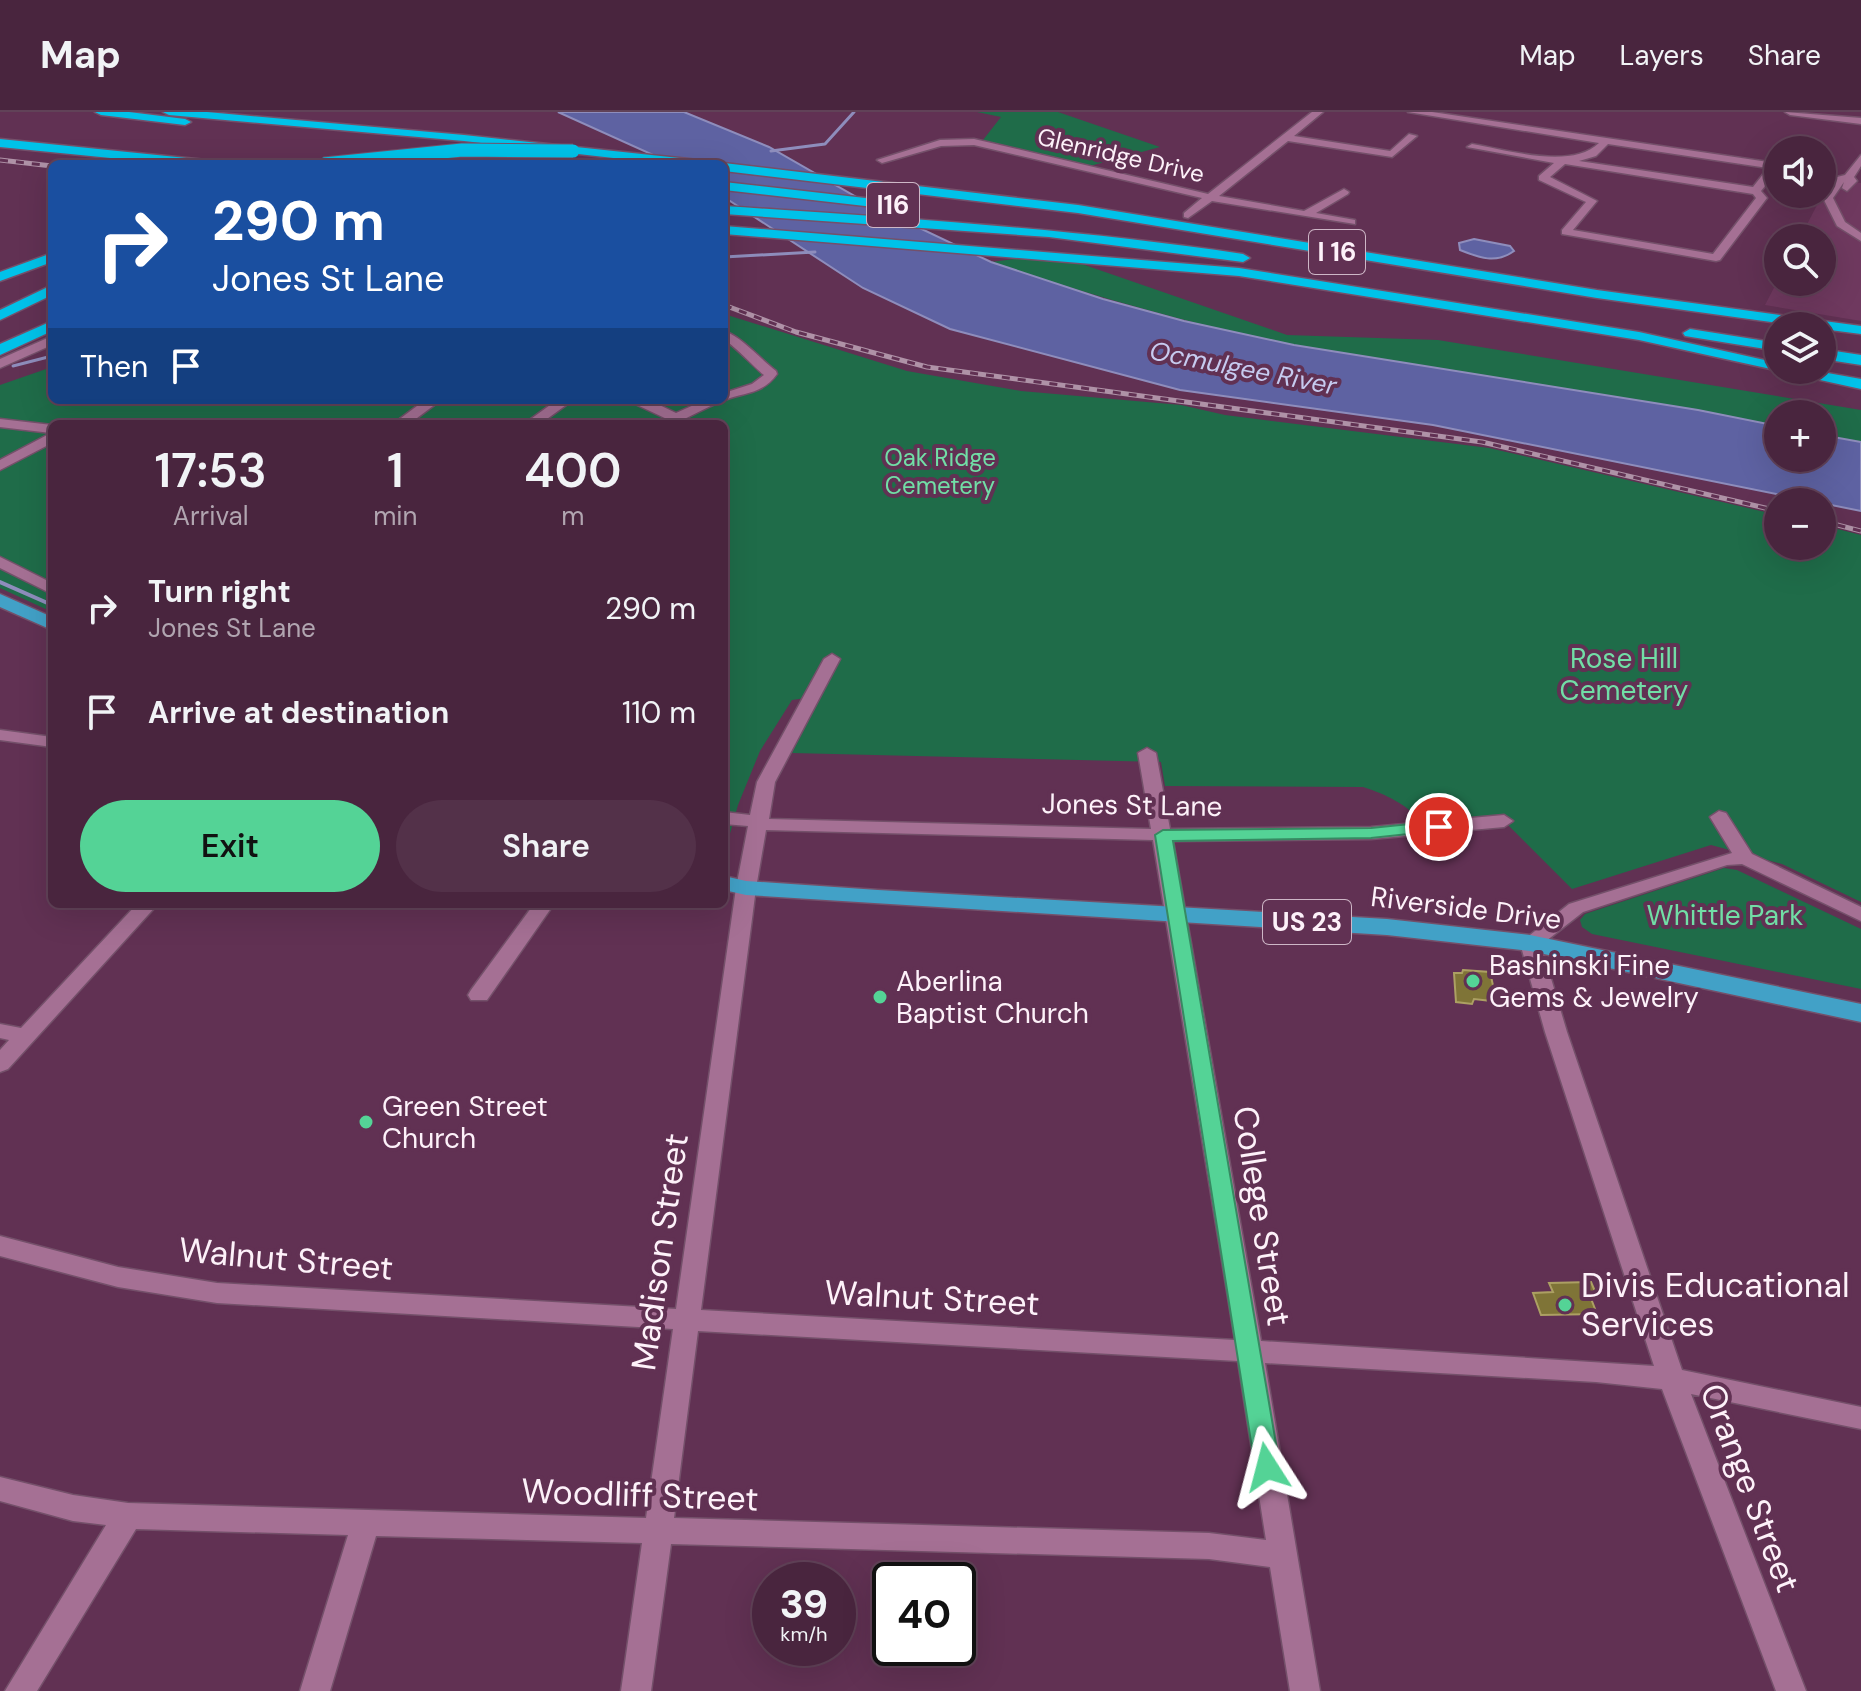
<!DOCTYPE html>
<html lang="en">
<head>
<meta charset="utf-8">
<style>
	:root { --surface:#49253e; --page:#533149; --text:#f1f3f6; --muted:#b1a5b0; --line:#614258; --accent:#54d396 }
	body { margin:0; font-family:"DM Sans",sans-serif; background:var(--page); color:var(--text); height:100vh; display:flex; flex-direction:column; font-size:30px; white-space:nowrap }
	* { box-sizing:border-box; margin:0 }
	p { font-size:26px; color:var(--muted) }
	.icon { flex:none; width:44px; height:44px; fill:none; stroke:currentColor; stroke-width:2; stroke-linecap:round; stroke-linejoin:round }
	.map { position:relative; flex:1; overflow:hidden }
	.side { position:absolute; left:48px; top:308px; width:680px; height:488px; display:flex; flex-direction:column; background:var(--surface); border-radius:12px; box-shadow:0 8px 32px #0002,0 0 0 2px var(--line) }
	.side>* { flex:none }
	.guide { position:absolute; left:48px; top:48px; width:680px; height:244px; border-radius:12px; box-shadow:0 8px 32px #0002,0 0 0 2px var(--line); background:#1a4fa0; color:#fff; overflow:hidden }
	.controls { position:absolute; left:1764px; top:24px; display:grid; gap:16px }
	.controls a { display:grid; place-items:center; width:72px; height:72px; border-radius:50%; background:var(--surface); box-shadow:0 8px 32px #0002,0 0 0 2px var(--line); font-size:40px }
	.speed { position:absolute; left:752px; top:1450px; display:flex; gap:16px; font-size:40px; font-weight:700; text-align:center }
	.speed>* { display:grid; place-content:center; width:104px; height:104px; border-radius:50%; background:var(--surface); box-shadow:0 8px 32px #0002,0 0 0 2px var(--line); line-height:1 }
	.speed small { font-size:20px; font-weight:400 }
	.speed .limit { border:4px solid #111; border-radius:12px; background:#fff; color:#111 }
	.pin { position:absolute; display:grid; place-items:center; width:68px; height:68px; color:#fff; margin:-34px; border:4px solid #fff; border-radius:50%; box-shadow:0 2px 8px #0007 }
	.me { position:absolute; width:88px; margin:-44px; rotate:351deg; stroke-linejoin:round; filter:drop-shadow(0 0 6px #0008) }
	.turn { display:flex; align-items:center; gap:28px; height:168px; padding:0 32px; font-size:36px }
	.turn .icon { width:104px; height:104px; stroke-width:2.5 }
	.turn b { display:block; font-size:56px; line-height:68px }
	.then { display:flex; align-items:center; height:76px; padding:0 32px; background:#0003; gap:16px; font-size:30px }
	.eta { display:flex; justify-content:space-evenly; align-items:center; height:136px; text-align:center }
	.eta b { font-size:48px; font-weight:600; line-height:56px }
	.action { display:flex; gap:16px; margin-top:auto; padding:16px 32px }
	.action a { flex:1; height:92px; border-radius:48px; background:var(--accent); color:#111; font-size:32px; font-weight:600; line-height:92px; text-align:center }
	.action a+a { background:var(--page); color:var(--text) }
	ul { padding:0; list-style:none }
	li { display:flex; align-items:center; gap:24px; height:104px; padding:0 32px }
	li div { flex:1 }
	li b { display:block; font-size:30px }
	li em { font-style:normal }
	header { display:flex; align-items:center; gap:48px; box-sizing:border-box; height:112px; padding:0 40px; background:var(--surface); border-bottom:2px solid var(--line) }
	header strong { font-size:38px }
	nav { display:flex; gap:44px; margin-inline-start:auto; font-size:28px }
	.map>svg:first-child { display:block }
</style>
</head>
<body>
<header>
<strong>Map</strong>
<nav><a>Map</a><a>Layers</a><a>Share</a></nav>
</header>
<div class="map">
<svg width="1861" height="1579" viewBox="0 0 1861 1579">
	<rect width="100%" height="100%" fill="#613153"/>
	<path fill="#6f395f" d="M 1831,66 L 1861,71 L 1861,209 L 1765,193 L 1778,168 L 1822,170 L 1822,126 L 1800,126 Z"/>
	<g fill="#1f6c49">
		<path d="M 977,0 L 1058,0 L 1160,35 L 1090,54 L 983,28 L 1001,5 Z"/>
		<path d="M 1053,142 L 1287,223 L 1438,228 L 1861,298 L 1861,330 L 1822,323 L 1822,302 L 1778,302 L 1778,314 C 1618,281 1455,263 1295,233 C 1191,213 1091,183 991,150 Z"/>
		<path d="M 724,202 L 907,259 L 1021,279 L 1181,293 L 1225,303 L 1489,336 L 1778,403 L 1778,434 L 1822,434 L 1822,413 L 1861,423 L 1861,790 L 1782,752 L 1711,733 L 1572,777 L 1503,708 L 1424,711 C 1405,692 1388,683 1363,675 L 1165,674 L 1161,650 L 792,641 L 819,584 L 792,588 L 760,639 L 738,693 L 724,743 L 724,312 L 52,312 L 52,500 L 0,476 L 0,273 L 52,255 L 52,288 L 724,288 Z"/>
		<path d="M 1724,756 L 1737,758 L 1861,817 L 1861,877 L 1592,822 L 1582,815 L 1580,808 L 1585,802 Z"/>
	</g>
	<g fill="#5e62a2" stroke="#8e8dbc" stroke-width="2">
		<path d="M 558,0 L 684,0 L 769,35 L 867,91 L 991,150 L 1103,187 L 1184,209 L 1294,233 L 1698,298 L 1778,314 L 1778,346 L 1822,346 L 1822,323 L 1861,330 L 1861,399 L 1433,313 L 1180,278 L 950,217 L 863,176 L 724,85 L 724,52 L 673,52 Z"/>
		<path d="M 1474,127 L 1510,134 L 1514,139 C 1496,152 1480,146 1460,138 L 1459,131 Z"/>
	</g>
	<g fill="none" stroke-linecap="round" stroke-linejoin="round">
		<g stroke="#8e8dbc" stroke-width="3">
			<path d="M 771,39 L 825,32 L 854,0"/>
			<path d="M 724,145 L 815,140"/>
			<path d="M 13,254 L 52,244"/>
		</g>
		<path stroke="#8e8dbc" stroke-width="4" d="M 0,470 L 52,493"/>
	</g>
	<g fill="#7f7437" stroke="#aca063" stroke-width="2">
		<path d="M 1463,858 L 1490,860 L 1494,878 L 1490,878 L 1492,889 L 1474,887 L 1472,892 L 1456,890 L 1454,861 L 1462,861 Z"/>
		<path d="M 1591,1170 L 1597,1184 L 1590,1184 L 1597,1202 L 1541,1203 L 1533,1181 L 1553,1180 L 1549,1171 Z"/>
	</g>
	<g fill="none" stroke-linecap="round" stroke-linejoin="round">
		<g stroke="#74506a" stroke-width="3">
			<g id="minor">
				<path d="M 1312,0 L 1323,0 L 1294,24 L 1390,39 L 1409,22 L 1417,24 L 1392,45 L 1288,29 L 1219,84 L 1304,99 L 1344,77 L 1349,80 L 1348,82 L 1316,101 L 1355,108 L 1355,112 L 1212,89 L 1188,106 L 1184,105 L 1184,101 L 1202,86 L 974,33 L 941,34 L 882,51 L 877,48 L 940,28 L 974,27 L 1208,82 Z"/>
				<path d="M 1408,0 L 1432,0 L 1775,51 L 1778,52 L 1778,58 L 1761,79 L 1767,86 L 1720,148 L 1716,149 L 1562,122 L 1562,118 L 1586,90 L 1539,68 L 1539,64 L 1554,51 L 1467,35 L 1472,32 C 1508,38 1571,58 1599,31 ZM 1608,32 L 1768,56 L 1753,75 L 1579,49 L 1596,44 ZM 1565,52 L 1753,82 L 1756,86 L 1713,142 L 1573,118 L 1597,89 L 1550,65 Z"/>
				<path d="M 1785,0 L 1861,6 L 1861,12 L 1790,3 Z"/>
				<path d="M 1861,43 L 1861,54 L 1854,65 L 1857,69 L 1847,79 L 1842,76 L 1844,70 L 1833,86 L 1845,110 L 1861,121 L 1861,129 L 1837,114 L 1823,86 L 1837,65 L 1845,63 Z"/>
				<path d="M 724,219 C 742,225 759,246 776,259 L 777,262 C 762,283 743,280 722,289 C 709,294 695,302 682,308 L 681,312 L 667,312 L 669,308 L 633,291 L 631,288 L 649,288 L 676,301 L 705,288 L 724,288 L 724,281 L 752,272 L 764,263 C 753,254 732,231 724,228 Z"/>
				<path d="M 52,224 L 52,233 L 0,256 L 0,247 Z"/>
				<path d="M 425,288 L 441,288 L 409,312 L 393,312 Z"/>
				<path d="M 557,288 L 573,288 L 540,312 L 524,312 Z"/>
				<path d="M 0,307 L 52,313 L 52,331 L 0,358 L 0,348 L 51,321 L 0,315 Z"/>
				<path d="M 0,445 L 52,471 L 52,482 L 0,456 Z"/>
				<path d="M 832,542 L 840,547 L 775,670 L 769,707 L 1151,717 L 1138,641 L 1147,636 L 1156,641 L 1170,717 L 1371,715 L 1504,703 L 1513,709 L 1504,715 L 1371,727 L 1173,729 L 1261,1229 L 1654,1254 L 1545,920 L 1520,831 L 1569,792 L 1732,741 L 1710,705 L 1719,699 L 1726,701 L 1752,742 L 1861,795 L 1861,809 L 1742,752 L 1727,753 L 1583,800 L 1541,833 L 1567,920 L 1682,1258 L 1861,1295 L 1861,1317 L 1691,1282 L 1806,1579 L 1776,1579 L 1662,1277 L 1596,1270 L 1265,1251 L 1320,1579 L 1290,1579 L 1270,1455 L 1209,1447 L 671,1432 L 651,1579 L 621,1579 L 642,1431 L 376,1424 L 330,1579 L 300,1579 L 348,1423 L 136,1417 L 37,1579 L 5,1579 L 106,1413 L 73,1409 L 0,1389 L 0,1365 L 73,1383 L 128,1391 L 646,1406 L 673,1217 L 217,1191 L 118,1175 L 0,1144 L 0,1124 L 118,1155 L 217,1171 L 676,1197 L 736,776 L 748,714 L 724,712 L 724,700 L 750,703 L 757,670 L 824,547 ZM 766,718 L 1153,728 L 1235,1228 L 701,1198 L 756,776 ZM 698,1219 L 1238,1249 L 1266,1428 L 1209,1421 L 674,1406 Z"/>
				<path d="M 0,618 L 52,625 L 52,635 L 0,628 Z"/>
				<path d="M 137,792 L 158,792 L 8,957 L 0,960 L 0,938 L 9,928 L 0,926 L 0,912 L 21,916 Z"/>
				<path d="M 534,792 L 554,792 L 487,888 L 471,888 L 468,883 L 471,878 Z"/>
			</g>
		</g>
		<g stroke="#74506a" stroke-width="3">
			<g id="major">
				<path d="M 0,482 L 52,505 L 52,518 L 0,495 Z"/>
				<path d="M 724,764 L 746,769 L 878,778 L 1387,807 L 1530,823 L 1861,892 L 1861,910 L 1530,839 L 1387,823 L 746,783 L 724,778 Z"/>
			</g>
		</g>
		<g stroke="#74506a" stroke-width="3">
			<g id="highway">
				<path d="M 95,0 L 129,0 L 185,7 L 191,10 L 185,13 L 101,3 Z"/>
				<path d="M 163,0 L 207,0 L 464,23 L 698,48 L 704,52 L 666,52 L 464,29 L 169,3 Z"/>
				<path d="M 0,27 L 206,48 L 212,52 L 171,52 L 0,35 Z"/>
				<path d="M 724,51 L 1078,93 L 1597,178 L 1861,214 L 1861,222 L 1822,217 L 1822,214 L 1800,214 L 1597,186 L 1078,101 L 724,59 L 722,52 Z"/>
				<path d="M 724,70 L 909,91 L 915,95 L 909,99 L 724,78 Z"/>
				<path d="M 724,94 C 898,106 1071,116 1243,142 L 1250,146 L 1243,150 L 1049,125 L 724,102 Z"/>
				<path d="M 724,114 L 1239,156 L 1639,220 L 1778,251 L 1778,258 L 1811,258 L 1861,267 L 1861,277 L 1639,228 L 1239,164 L 724,122 Z"/>
				<path d="M 52,141 L 52,150 L 0,169 L 0,160 Z"/>
				<path d="M 52,173 L 52,183 L 0,208 L 0,198 Z"/>
				<path d="M 52,209 L 52,219 L 0,243 L 0,232 Z"/>
				<path d="M 1690,217 L 1778,231 L 1778,239 L 1685,224 L 1683,221 Z"/>
				<path d="M 1822,237 L 1861,243 L 1861,253 L 1822,247 Z"/>
			</g>
		</g>
		<use href="#minor" fill="#a57094" fill-rule="evenodd"/>
		<use href="#major" fill="#42a1c7" fill-rule="evenodd"/>
		<use href="#highway" fill="#00c2e9" fill-rule="evenodd"/>
		<g stroke="#af92a7" stroke-width="5">
			<g id="rail">
				<path d="M 0,48 L 52,54"/>
				<path d="M 724,193 L 796,220 L 927,255 L 1482,330 L 1778,399"/>
				<path d="M 1822,409 L 1861,419"/>
			</g>
		</g>
		<use href="#rail" stroke="#613153" stroke-width="3" stroke-dasharray="8" stroke-linecap="butt"/>
		<g stroke="#74506a" stroke-width="15" stroke-linecap="butt">
			<path id="highway-bridge" d="M 324,52 L 462,38 L 573,39"/>
		</g>
		<use href="#highway-bridge" stroke="#00c2e9" stroke-width="13"/>
	</g>
	<path fill="#54d396" stroke="#378962" stroke-width="2" d="M 1439,709 L 1448,715 L 1446,718 L 1371,726 L 1173,729 L 1280,1355 L 1276,1362 L 1267,1366 L 1259,1362 L 1255,1355 L 1155,723 L 1163,718 L 1371,716 Z"/>
	<g fill="#54d396" stroke="#613153" stroke-width="3">
		<circle cx="1473" cy="869" r="8"/>
		<circle cx="880" cy="885" r="8"/>
		<circle cx="366" cy="1010" r="8"/>
		<circle cx="1565" cy="1193" r="8"/>
	</g>
	<g text-anchor="middle" dominant-baseline="central" stroke-width="8" stroke-linejoin="round" paint-order="stroke">
		<g font-size="24" fill="#fdf1f9" stroke="#613153">
			<text transform="translate(1121 43) rotate(13)">Glenridge Drive</text>
		</g>
		<g font-size="24" fill="#71dea6" stroke="#613153">
			<text x="940" y="345">Oak Ridge<tspan x="940" dy="28">Cemetery</tspan></text>
		</g>
		<g fill="#613153" stroke="#ceb7c7" stroke-width="2">
			<rect x="867" y="71" width="52" height="44" rx="6"/>
			<rect x="1309" y="118" width="56" height="44" rx="6"/>
			<rect x="1263" y="788" width="88" height="44" rx="6"/>
		</g>
		<g font-size="26" font-weight="bold" fill="#fdf1f9">
			<text x="893" y="93">I16</text>
			<text x="1337" y="140">I 16</text>
			<text x="1307" y="810">US 23</text>
		</g>
		<g font-size="26" font-style="italic" fill="#c6cbf0" stroke="#613153">
			<text transform="translate(1243 256) rotate(11)">Ocmulgee River</text>
		</g>
		<g font-size="28" fill="#71dea6" stroke="#613153">
			<text x="1624" y="546">Rose Hill<tspan x="1624" dy="32">Cemetery</tspan></text>
			<text x="1725" y="803">Whittle Park</text>
		</g>
		<g font-size="28" fill="#fdf1f9" stroke="#613153">
			<text transform="translate(1132 693) rotate(1)">Jones St Lane</text>
			<text transform="translate(1466 796) rotate(7)">Riverside Drive</text>
		</g>
		<g font-size="28" fill="#fdf1f9" stroke="#613153" text-anchor="start">
			<text x="1489" y="853">Bashinski Fine<tspan x="1489" dy="32">Gems &amp; Jewelry</tspan></text>
			<text x="896" y="869">Aberlina<tspan x="896" dy="32">Baptist Church</tspan></text>
			<text x="382" y="994">Green Street<tspan x="382" dy="32">Church</tspan></text>
		</g>
		<g font-size="34" fill="#fdf1f9" stroke="#613153">
			<text transform="translate(1262 1104) rotate(81)">College Street</text>
			<text transform="translate(660 1140) rotate(-82)">Madison Street</text>
			<text transform="translate(286 1147) rotate(5)">Walnut Street</text>
			<text transform="translate(932 1186) rotate(3)">Walnut Street</text>
			<text transform="translate(1750 1376) rotate(69)">Orange Street</text>
			<text transform="translate(640 1383) rotate(2)">Woodliff Street</text>
		</g>
		<g font-size="34" fill="#fdf1f9" stroke="#613153" text-anchor="start">
			<text x="1581" y="1173">Divis Educational<tspan x="1581" dy="39">Services</tspan></text>
		</g>
	</g>
</svg>
<div class="controls">
<a><svg class="icon" aria-label="sound" viewBox="0 0 24 24"><path d="M4 9h4l5-4v14l-5-4H4zM17 9q2 3 0 6"/></svg></a>
<a><svg class="icon" aria-label="search" viewBox="0 0 24 24"><circle cx="10" cy="10" r="6"/><path d="M15 15l6 6"/></svg></a>
<a><svg class="icon" aria-label="layers" viewBox="0 0 24 24"><path d="M12 4l9 5-9 5-9-5zM3 14l9 5 9-5"/></svg></a>
<a>+</a>
<a>−</a>
</div>
<div class="speed"><div>39<small>km/h</small></div><div class="limit">40</div></div>
<div class="pin" style="left:1439px;top:715px;background:#d93025"><svg class="icon" aria-label="arrive" viewBox="0 0 24 24"><path d="M6 21V4h12l-3 4 3 4H6"/></svg></div>
<svg class="me" style="left:1267px;top:1355px" viewBox="-20 -20 40 40"><path d="M0-17L14 15 0 8-14 15z" fill="#54d396" stroke="#fff" stroke-width="4"/></svg>
<div class="guide">
<div class="turn"><svg class="icon" aria-label="right" viewBox="0 0 24 24"><path d="M7 20v-9h11M14 6l5 5-5 5"/></svg><div><b>290 m</b>Jones St Lane</div></div>
<div class="then">Then<svg class="icon" aria-label="arrive" viewBox="0 0 24 24"><path d="M6 21V4h12l-3 4 3 4H6"/></svg></div>
</div>
<section class="side">
<div class="eta">
<div><b>17:53</b><p>Arrival</p></div>
<div><b>1</b><p>min</p></div>
<div><b>400</b><p>m</p></div>
</div>
<ul>
<li><svg class="icon" aria-label="right" viewBox="0 0 24 24"><path d="M7 20v-9h11M14 6l5 5-5 5"/></svg><div><b>Turn right</b><p>Jones St Lane</p></div><em>290 m</em></li>
<li><svg class="icon" aria-label="arrive" viewBox="0 0 24 24"><path d="M6 21V4h12l-3 4 3 4H6"/></svg><div><b>Arrive at destination</b></div><em>110 m</em></li>
</ul>
<div class="action"><a>Exit</a><a>Share</a></div>
</section>
</div>
</body>
</html>
